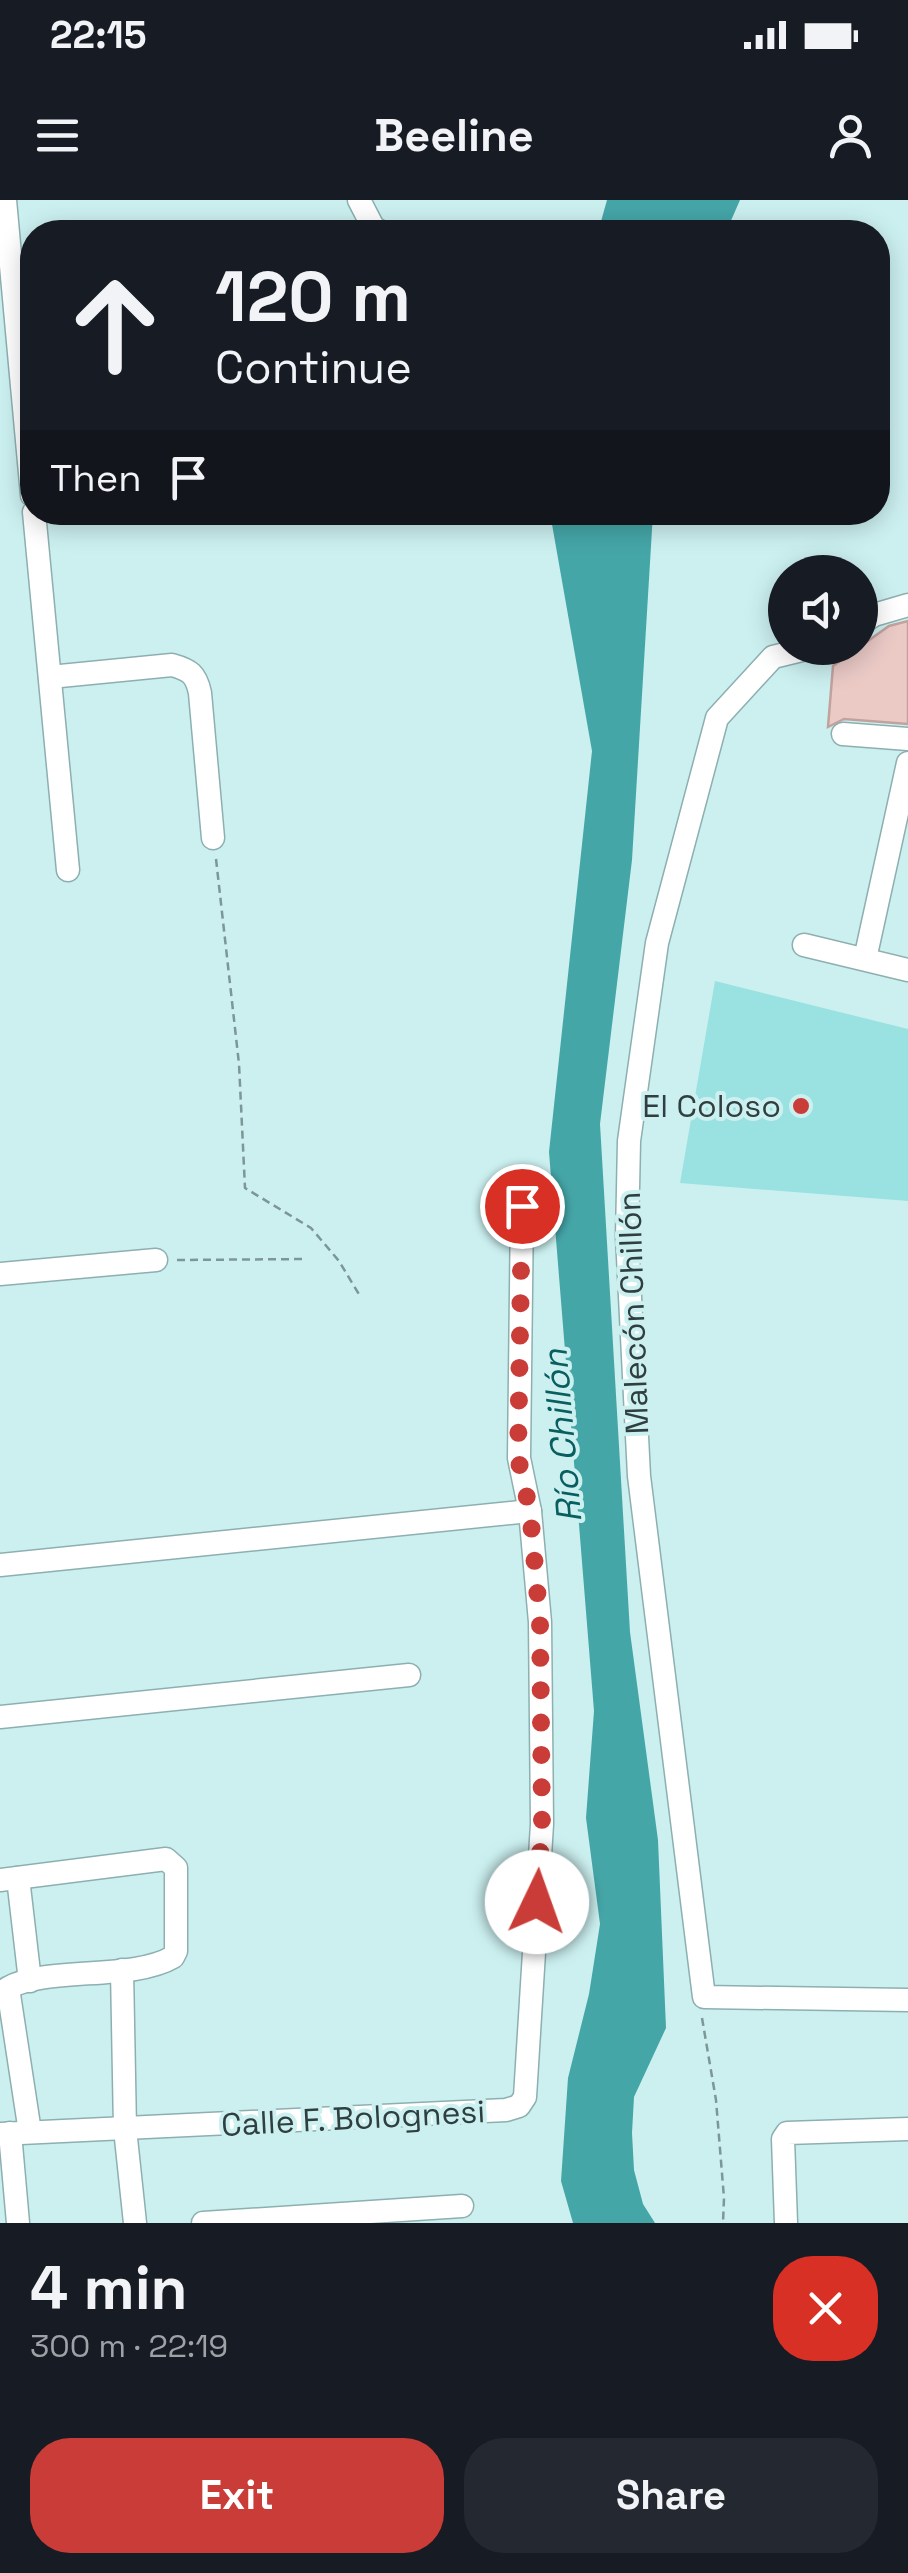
<!DOCTYPE html>
<html lang="en">
<head>
<meta charset="utf-8">
<style>
	:root { --surface:#171b24; --page:#242831; --text:#f1f3f6; --muted:#9ea1a6; --accent:#ca3c37 }
	body { margin:0; font-family:"Space Grotesk",sans-serif; background:var(--page); color:var(--text); height:100vh; display:flex; flex-direction:column; font-size:38px; white-space:nowrap }
	* { box-sizing:border-box; margin:0 }
	p { font-size:32px; color:var(--muted) }
	.icon { flex:none; width:55px; height:55px; fill:none; stroke:currentColor; stroke-width:2; stroke-linecap:round; stroke-linejoin:round }
	.map { position:relative; height:2023px; overflow:hidden }
	.panel { display:flex; flex-direction:column; background:var(--surface); flex:1 }
	.panel>* { flex:none }
	.hud { position:absolute; left:20px; top:20px; width:870px; height:305px; border-radius:40px; box-shadow:0 5px 25px #0003; background:#171b24; color:var(--text); overflow:hidden }
	.fabs { position:absolute; left:768px; top:355px; display:grid; gap:20px }
	.fabs a { display:grid; place-items:center; width:110px; height:110px; border-radius:50%; background:var(--surface); box-shadow:0 5px 25px #0003; font-size:50px }
	.pin { position:absolute; display:grid; place-items:center; width:85px; height:85px; color:#fff; margin:-42px; border:5px solid #fff; border-radius:50%; box-shadow:0 2px 10px #0007 }
	.me { position:absolute; width:110px; margin:-55px; rotate:3deg; stroke-linejoin:round; filter:drop-shadow(0 0 8px #0008) }
	.turn { display:flex; align-items:center; gap:35px; height:210px; padding:0 30px; font-size:45px }
	.turn .icon { width:130px; height:130px; stroke-width:2.5 }
	.turn b { display:block; font-size:70px; line-height:85px }
	.then { display:flex; align-items:center; height:95px; padding:0 30px; background:#0003; gap:20px; font-size:38px }
	.round { display:grid; place-items:center; flex:none; width:105px; height:105px; border-radius:40px; background:var(--page) }
	.summary { display:flex; align-items:center; justify-content:space-between; height:170px; padding:0 30px }
	h1 { font-size:60px; font-weight:600; line-height:75px }
	.action { display:flex; gap:20px; margin-top:auto; padding:20px 30px }
	.action a { flex:1; height:115px; border-radius:40px; background:var(--accent); color:#fff; font-size:40px; font-weight:600; line-height:115px; text-align:center }
	.action a+a { background:var(--page); color:var(--text) }
	.status { display:flex; justify-content:space-between; align-items:center; height:70px; padding:0 50px; background:var(--surface); direction:ltr }
	.status svg { height:28px; fill:currentColor }
	header { display:flex; justify-content:space-between; align-items:center; height:130px; padding:0 30px; background:var(--surface); font-size:45px; font-weight:600 }
	.map>svg:first-child { display:block }
</style>
</head>
<body>
<div class="status"><b>22:15</b><svg viewBox="0 0 49 12"><path d="M0 12V9h3v3zM5 12V6h3v6zM10 12V3h3v9zM15 12V0h3v12zM26 1h20v11H26zM47 4h2v5h-2z"/></svg></div>
<header><svg class="icon" aria-label="menu" viewBox="0 0 24 24"><path d="M4 6h16M4 12h16M4 18h16"/></svg>Beeline<svg class="icon" aria-label="person" viewBox="0 0 24 24"><circle cx="12" cy="8" r="4"/><path d="M4 21q1-7 8-7t8 7"/></svg></header>
<div class="map">
<svg width="908" height="2023" viewBox="0 0 908 2023">
	<rect width="100%" height="100%" fill="#ccf0f0"/>
	<path fill="#9ae1e2" d="M 715,781 L 908,829 L 908,1001 L 680,983 Z"/>
	<g fill="#45a6a8">
		<path d="M 607,0 L 740,0 L 726,32 L 598,32 Z"/>
		<path d="M 550,313 L 653,313 L 632,660 L 600,924 L 630,1432 L 658,1640 L 666,1828 L 634,1897 L 632,1933 L 634,1970 L 643,2004 L 655,2023 L 573,2023 L 561,1981 L 568,1878 L 589,1794 L 600,1724 L 586,1618 L 594,1511 L 549,952 L 592,551 Z"/>
	</g>
	<path fill="#ebcac6" stroke="#c2a29e" stroke-width="2.5" d="M 908,421 L 908,524 L 844,519 L 828,527 L 833,466 L 889,426 Z"/>
	<g fill="none" stroke-linecap="round" stroke-linejoin="round">
		<g stroke="#8dafb0" stroke-width="25">
			<g id="minor">
				<path d="M 5,0 L 32,295"/>
				<path d="M 359,0 L 373,27 L 381,32"/>
				<path d="M 34,312 L 68,670"/>
				<path d="M 860,424 L 874,415 L 908,405"/>
				<path d="M 810,448 L 773,457 L 717,518 L 657,743 L 629,941 L 627,1037 L 639,1276 L 704,1797 L 908,1800"/>
				<path d="M 50,477 L 172,465 C 190,470 196,474 200,493 L 213,638"/>
				<path d="M 843,534 L 908,539"/>
				<path d="M 804,745 L 908,770"/>
				<path d="M 865,759 L 908,563"/>
				<path d="M 0,1074 L 156,1060"/>
				<path d="M 0,1365 L 530,1311"/>
				<path d="M 0,1517 L 409,1475"/>
				<path d="M 18,1678 L 30,1781"/>
				<path d="M 0,1680 L 166,1659 L 176,1668 L 176,1751 L 173,1757 C 132,1781 47,1766 8,1788 L 30,1932"/>
				<path d="M 122,1770 L 125,1929 L 135,2023"/>
				<path d="M 10,1933 L 18,2023"/>
				<path d="M 0,1934 L 506,1910 L 519,1906 L 525,1897 L 542,1624 L 540,1422 L 530,1311 L 519,1258 L 522,1006"/>
				<path d="M 203,2023 L 462,2006"/>
				<path d="M 786,2023 L 783,1939 L 787,1933 L 908,1929"/>
			</g>
		</g>
		<g stroke="#7d9696" stroke-width="2.5" stroke-dasharray="8 5" stroke-linecap="butt">
			<path d="M 216,659 L 239,864 L 245,988 L 311,1028 L 339,1061 L 360,1096"/>
			<path d="M 177,1060 L 307,1059"/>
			<path d="M 702,1818 L 716,1900 L 724,1998 L 723,2023"/>
		</g>
		<use href="#minor" stroke="#fff" stroke-width="22"/>
	</g>
	<g fill="none" stroke-linecap="round" stroke-linejoin="round">
		<path stroke="#ca3c37" stroke-width="18" stroke-dasharray="0 32.4" d="M 522,1006 L 518,1258 L 530,1311 L 540,1422 L 542,1624 L 537,1702"/>
	</g>
	<circle fill="#ca3c37" stroke="#ccf0f0" stroke-width="4" cx="801" cy="906" r="10"/>
	<g text-anchor="middle" dominant-baseline="central" stroke-width="8" stroke-linejoin="round" paint-order="stroke">
		<g font-size="32" fill="#2f3e3e" stroke="#ccf0f0" text-anchor="end">
			<text x="781" y="906">El Coloso</text>
		</g>
		<g font-size="32" fill="#2f3e3e" stroke="#ccf0f0">
			<text transform="translate(633 1113) rotate(-92)">Malecón Chillón</text>
			<text transform="translate(353 1918) rotate(-3)">Calle F. Bolognesi</text>
		</g>
		<g font-size="35" font-style="italic" fill="#095e60" stroke="#ccf0f0">
			<text transform="translate(562 1236) rotate(-95)">Río Chillón</text>
		</g>
	</g>
</svg>
<div class="fabs">
<a><svg class="icon" aria-label="sound" viewBox="0 0 24 24"><path d="M4 9h4l5-4v14l-5-4H4zM17 9q2 3 0 6"/></svg></a>
</div>
<div class="pin" style="left:522px;top:1006px;background:#d93025"><svg class="icon" aria-label="arrive" viewBox="0 0 24 24"><path d="M6 21V4h12l-3 4 3 4H6"/></svg></div>
<svg class="me" style="left:537px;top:1702px" viewBox="-20 -20 40 40"><circle r="19" fill="#fff"/><path d="M0-13L10 11 0 6-10 11z" fill="#ca3c37"/></svg>
<div class="hud">
<div class="turn"><svg class="icon" aria-label="ahead" viewBox="0 0 24 24"><path d="M12 20V5M6 11l6-6 6 6"/></svg><div><b>120 m</b>Continue</div></div>
<div class="then">Then<svg class="icon" aria-label="arrive" viewBox="0 0 24 24"><path d="M6 21V4h12l-3 4 3 4H6"/></svg></div>
</div>
</div>
<section class="panel">
<div class="summary"><div><h1>4 min</h1><p>300 m · 22:19</p></div><a class="round" style="background:#d93025;color:#fff"><svg class="icon" aria-label="close" viewBox="0 0 24 24"><path d="M6 6l12 12M18 6L6 18"/></svg></a></div>
<div class="action"><a>Exit</a><a>Share</a></div>
</section>
</body>
</html>
